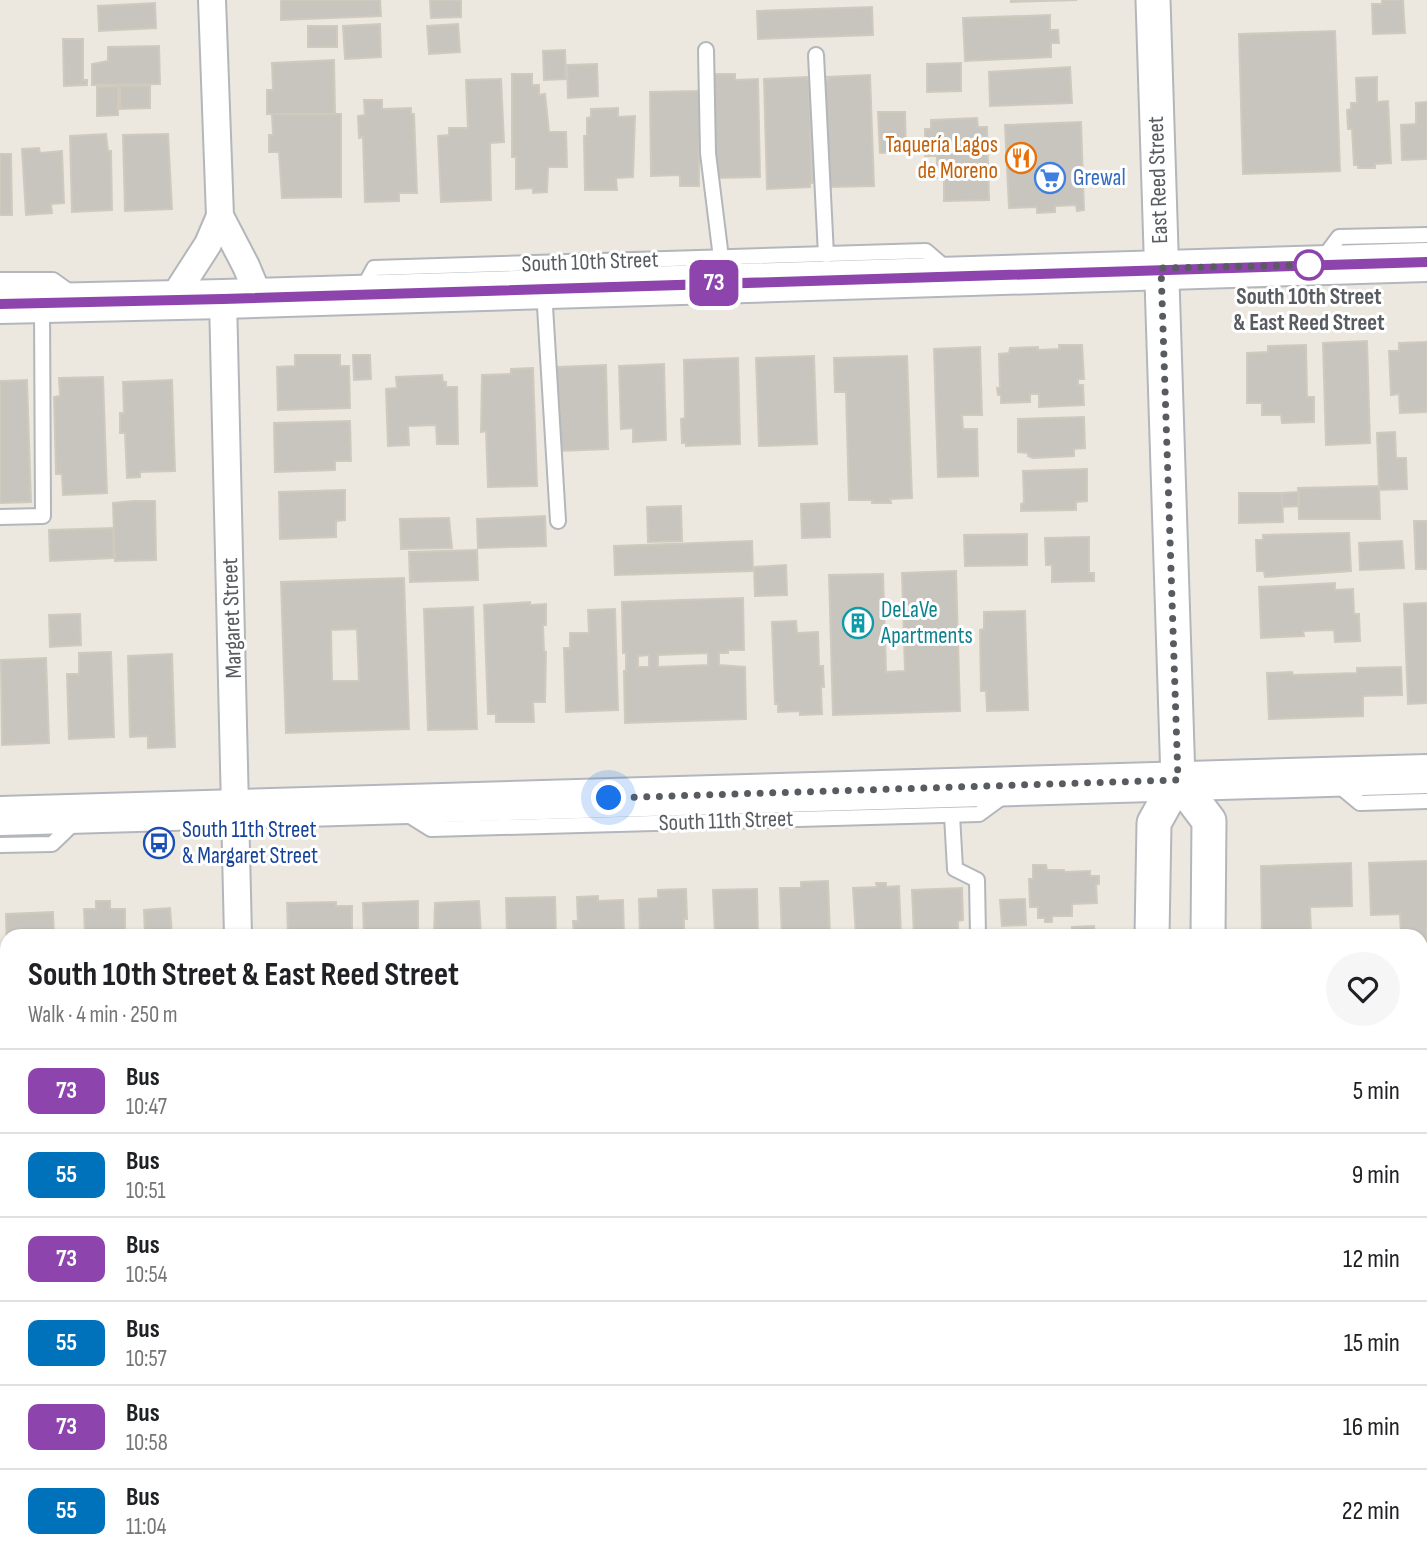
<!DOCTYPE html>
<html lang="en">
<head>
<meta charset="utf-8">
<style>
	body { margin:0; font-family:"Sofia Sans Condensed",sans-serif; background:#f6f6f6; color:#202124; height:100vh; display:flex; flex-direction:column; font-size:26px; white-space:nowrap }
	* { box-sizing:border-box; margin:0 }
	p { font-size:23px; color:#757577 }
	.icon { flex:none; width:38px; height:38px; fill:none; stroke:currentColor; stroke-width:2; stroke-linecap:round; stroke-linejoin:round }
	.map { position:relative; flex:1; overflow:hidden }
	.details { position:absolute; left:0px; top:929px; width:1428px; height:639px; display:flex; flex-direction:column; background:#fff; border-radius:21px 21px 0 0; box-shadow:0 2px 5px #0004 }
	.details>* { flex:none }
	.badge { padding:0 14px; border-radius:10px; font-size:24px; line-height:46px }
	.you { position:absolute; width:35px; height:35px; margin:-18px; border:5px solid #fff; border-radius:50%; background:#1a73e8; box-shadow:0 0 0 10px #1a73e833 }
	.map>.badge { position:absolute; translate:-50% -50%; box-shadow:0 0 0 4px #fff }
	.round { display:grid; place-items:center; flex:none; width:74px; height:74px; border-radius:37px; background:#f6f6f6 }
	.summary { display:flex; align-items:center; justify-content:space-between; height:119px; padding:0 28px }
	h1 { font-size:33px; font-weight:700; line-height:52px }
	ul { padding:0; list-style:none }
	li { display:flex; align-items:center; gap:21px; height:84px; padding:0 28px; border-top:2px solid #e0e0e0 }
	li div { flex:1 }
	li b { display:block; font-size:26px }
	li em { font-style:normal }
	li .badge { min-width:77px; font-weight:700; text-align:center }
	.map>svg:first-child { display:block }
	.building { fill:#c8c5bf; stroke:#d0cabe; stroke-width:2; fill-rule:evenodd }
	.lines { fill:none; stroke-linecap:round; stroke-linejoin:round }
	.service-casing { stroke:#b3b6bb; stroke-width:18 }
	.minor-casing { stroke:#b3b6bb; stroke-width:30 }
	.tertiary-casing { stroke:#b3b6bb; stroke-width:37 }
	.secondary-casing { stroke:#b3b7bd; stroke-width:42 }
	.service { stroke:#fff; stroke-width:14 }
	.minor { stroke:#fff; stroke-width:26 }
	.tertiary { stroke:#fff; stroke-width:33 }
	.secondary { stroke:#fff; stroke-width:38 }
	.line-casing { stroke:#fff; stroke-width:16 }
	.line { stroke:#8e44ad; stroke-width:10 }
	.walk { stroke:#585c61; stroke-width:7; stroke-dasharray:0 12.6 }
	.stop-dot { fill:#fff; stroke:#8e44ad; stroke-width:3.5 }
	.labels { text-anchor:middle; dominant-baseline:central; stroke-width:6; stroke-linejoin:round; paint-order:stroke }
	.food-label { font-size:23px; fill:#c56008; stroke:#fff; text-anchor:end }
	.shop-label { font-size:23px; fill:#366cbe; stroke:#fff; text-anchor:start }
	.street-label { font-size:23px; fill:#585c61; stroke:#fff }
	.stop-label { font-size:23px; font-weight:bold; fill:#585c61; stroke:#fff }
	.culture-label { font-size:23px; fill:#0d838f; stroke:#fff; text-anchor:start }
	.transit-label { font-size:23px; fill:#164399; stroke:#fff; text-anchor:start }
</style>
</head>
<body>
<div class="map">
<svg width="1427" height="1567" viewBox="0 0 1427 1567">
	<rect width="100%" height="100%" fill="#ece8e0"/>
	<g class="building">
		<polygon points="281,0 380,0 381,16 281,20"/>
		<polygon points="430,0 461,0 461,17 431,18"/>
		<polygon points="1011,0 1077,0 1011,2"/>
		<polygon points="1382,0 1403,0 1405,33 1373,34 1372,4 1382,4"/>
		<polygon points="155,3 156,28 99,31 98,6"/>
		<polygon points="872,7 873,35 758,39 757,11"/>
		<polygon points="1050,15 1050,30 1058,30 1059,43 1051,43 1051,57 965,61 963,18"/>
		<polygon points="380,24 381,57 345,59 343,26"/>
		<polygon points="458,24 460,52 429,54 427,26"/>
		<rect x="308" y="26" width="29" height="21"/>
		<polygon points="1335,31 1340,171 1243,174 1239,34"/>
		<polygon points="63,39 83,39 83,80 87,80 87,85 64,86"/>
		<polygon points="159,46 160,84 92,85 92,64 108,61 108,47"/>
		<polygon points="565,50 566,79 544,80 543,51"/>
		<polygon points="334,60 335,114 267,114 267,90 273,90 272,63"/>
		<polygon points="961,63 961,91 927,92 927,64"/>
		<polygon points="597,64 598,96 568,98 567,65"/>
		<polygon points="1070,67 1072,103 990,106 989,72"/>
		<polygon points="512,74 532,74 532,85 539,85 539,95 545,94 549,132 566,132 567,167 548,167 547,192 533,193 533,188 516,189 516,157 512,157"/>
		<polygon points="713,74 735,74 735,80 758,79 760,177 715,178"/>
		<polygon points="870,75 874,186 831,187 831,183 827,183 824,80 828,80 827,77"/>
		<polygon points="807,77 807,80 809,80 812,183 810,183 810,187 767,189 764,79"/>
		<polygon points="1377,77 1377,102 1388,101 1391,163 1375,164 1375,168 1358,168 1358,165 1354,165 1352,129 1348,129 1347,110 1351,109 1351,103 1357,103 1356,78"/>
		<polygon points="501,79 504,142 490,143 491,200 441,202 438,136 449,135 449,128 468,128 466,80"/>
		<polygon points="118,86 118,115 97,116 97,87"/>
		<polygon points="120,86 150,86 150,108 120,109"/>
		<polygon points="699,91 699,186 680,186 680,175 651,176 650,92"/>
		<polygon points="364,100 382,100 382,109 411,108 411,114 414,114 417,193 399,193 399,201 365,202 363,137 359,138 358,116 365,115"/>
		<polygon points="1427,102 1427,159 1402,160 1401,125 1416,124 1416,103"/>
		<polygon points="618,108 618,117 635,116 633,177 616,178 617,190 585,190 584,136 587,136 587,118 591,117 591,109"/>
		<polygon points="878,112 905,112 906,152 880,153"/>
		<polygon points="272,114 341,114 341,197 282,198 279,152 269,152 269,135 273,135"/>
		<polygon points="977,118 978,127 987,127 989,200 944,201 944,178 937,178 937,156 925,156 925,129 931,129 931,120"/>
		<polygon points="1081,122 1084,210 1077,211 1076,205 1055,206 1055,212 1037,213 1037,207 1009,208 1005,125"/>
		<polygon points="106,134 108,151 111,151 112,210 72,212 70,136"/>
		<polygon points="168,134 172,209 125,211 123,135"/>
		<polygon points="39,148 40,153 62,151 64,203 51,204 52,213 26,215 22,149"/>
		<polygon points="0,154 11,154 12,215 0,215"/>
		<polygon points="826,160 827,181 812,181 812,161"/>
		<polygon points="1367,341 1370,443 1326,445 1323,343"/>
		<polygon points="1427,342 1427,412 1400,413 1399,394 1391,395 1389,351 1399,351 1399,343"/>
		<polygon points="1059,345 1082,345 1084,379 1078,379 1078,385 1083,385 1084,405 1039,407 1039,394 1030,394 1030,402 1001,403 1001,395 998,395 997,388 1000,388 999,354 1009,353 1010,348 1038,347 1038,350 1059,349"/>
		<polygon points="1306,345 1307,397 1314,397 1314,422 1282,423 1281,415 1262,415 1262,403 1247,403 1247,353 1268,352 1268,346"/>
		<polygon points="980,347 982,415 962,415 963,429 977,429 978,476 938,477 934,349"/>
		<polygon points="295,355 340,355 340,366 349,366 350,408 278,410 277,367 295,366"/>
		<polygon points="353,355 370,355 371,379 354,380"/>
		<polygon points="814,356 817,444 759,446 756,358"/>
		<polygon points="907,356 912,498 890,499 891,503 872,503 872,500 849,500 846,392 835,392 834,358"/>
		<polygon points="738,358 740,444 686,446 686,443 682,443 681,419 685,418 684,360"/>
		<polygon points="664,364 666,440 633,442 633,428 621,429 619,366"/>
		<polygon points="606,365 608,449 559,451 557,367"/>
		<polygon points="533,368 537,486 488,487 486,431 481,432 482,375 511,374 511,369"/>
		<polygon points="442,375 443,382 446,382 446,387 457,387 458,444 437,444 436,425 408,426 409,445 388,446 386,389 397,388 396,377"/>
		<polygon points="103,377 107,493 63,495 62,474 56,474 54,397 60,396 59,378"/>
		<polygon points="27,380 31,502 0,503 0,381"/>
		<polygon points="172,380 175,471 140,472 140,477 127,478 125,433 120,433 120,413 124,413 123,382"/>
		<polygon points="1084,417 1085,448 1074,449 1074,456 1033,458 1028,456 1028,453 1018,452 1018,419"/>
		<polygon points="350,421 351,461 335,461 335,470 275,472 274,423"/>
		<polygon points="1395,432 1396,458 1406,458 1407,489 1379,490 1377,433"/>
		<polygon points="1087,469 1087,501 1076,502 1076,510 1021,511 1021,504 1024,503 1023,471"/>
		<polygon points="1379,486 1380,519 1299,519 1298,488"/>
		<polygon points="345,490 345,520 336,521 336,537 280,539 279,492"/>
		<polygon points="1298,492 1299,506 1282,507 1282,493"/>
		<polygon points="1239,493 1282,493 1283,522 1239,523"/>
		<polygon points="134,501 155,501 156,560 115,561 113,503"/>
		<polygon points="829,503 830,537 802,538 801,504"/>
		<polygon points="681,506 682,541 648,542 647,507"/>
		<polygon points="545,516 546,546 478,548 477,519"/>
		<polygon points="449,518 452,548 401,549 400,519"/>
		<polygon points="1414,521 1427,521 1427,569 1416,569"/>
		<polygon points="113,528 114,558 50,561 49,530"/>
		<polygon points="1349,533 1351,571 1265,577 1264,571 1257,571 1256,540 1263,540 1263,535"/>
		<polygon points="1027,534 1027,565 965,566 964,535"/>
		<polygon points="1089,537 1089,573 1094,573 1094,581 1052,582 1052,565 1046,565 1045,538"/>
		<polygon points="752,541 753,571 615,575 614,546"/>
		<polygon points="1402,541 1404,568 1360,570 1359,543"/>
		<polygon points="477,550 478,580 410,582 409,552"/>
		<polygon points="786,565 787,595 755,596 754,567"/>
		<polygon points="956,571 960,711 833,715 829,575 883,574 886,672 905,671 902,573"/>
		<path d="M404,578L409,729L286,733L281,582ZM357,629L359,681H332L331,630Z"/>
		<polygon points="1335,583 1335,590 1353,589 1354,614 1359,614 1360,641 1335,642 1334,630 1303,631 1304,636 1261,638 1259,587"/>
		<path d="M743,598L744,650H728V653H719V665L745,667L746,719L625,723L624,671H626V653H623L622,602ZM708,653V665L658,667V655ZM649,655V667H638V656Z"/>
		<polygon points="530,602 530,605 546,604 546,625 543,625 544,651 546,652 545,702 533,702 534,722 496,722 496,714 488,714 484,605"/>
		<polygon points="1427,603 1427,703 1408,704 1404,604"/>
		<polygon points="473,607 477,729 428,730 424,609"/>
		<polygon points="615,609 618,710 566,712 564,648 570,648 570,633 589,633 588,610"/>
		<polygon points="1025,611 1028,710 987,711 986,691 981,691 980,630 984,629 984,612"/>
		<polygon points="80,614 81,645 50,647 49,615"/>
		<polygon points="796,621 797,633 818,632 819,666 823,666 824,687 821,687 822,714 800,715 800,711 778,712 778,704 775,704 772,622"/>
		<polygon points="111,652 114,737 69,739 67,674 79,674 79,653"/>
		<polygon points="172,654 175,747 148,748 148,736 130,737 128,656"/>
		<polygon points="46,658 49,743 2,745 1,660"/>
		<polygon points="1401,667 1402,695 1363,696 1363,716 1269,719 1267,673 1292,672 1293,675 1357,673 1357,668"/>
		<polygon points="1427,861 1427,988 1421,988 1421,936 1401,936 1400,914 1371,915 1369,863"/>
		<polygon points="1351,863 1352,906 1310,907 1311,936 1262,936 1261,866"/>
		<polygon points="1033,865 1046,865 1047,870 1064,870 1064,872 1090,871 1090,876 1099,876 1099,884 1096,884 1097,903 1072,904 1072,916 1052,916 1052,922 1045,922 1045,918 1038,918 1038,907 1030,907 1029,879 1033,879"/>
		<polygon points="828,881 830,936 782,936 780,888 801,888 801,882"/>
		<polygon points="876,883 886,883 886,887 899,886 901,936 856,936 853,888 877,887"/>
		<polygon points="962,888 963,920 958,921 958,936 914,936 912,890"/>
		<polygon points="686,889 687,919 684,919 684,936 640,936 639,899 658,898 658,890"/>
		<polygon points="757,889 758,936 715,936 713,890"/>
		<polygon points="598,896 598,901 623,900 624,936 574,936 573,921 578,921 577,897"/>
		<polygon points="555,897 556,936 507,936 506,898"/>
		<polygon points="1025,899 1026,925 1002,926 1000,900"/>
		<polygon points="96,901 110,901 110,909 125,909 125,936 85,936 84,909 96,909"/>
		<polygon points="418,901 418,936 364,936 363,903"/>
		<polygon points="479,901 481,936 434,936 435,903"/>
		<polygon points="336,902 336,906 352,906 352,936 288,936 287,903"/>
		<polygon points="170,908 172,935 180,936 132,936 145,936 144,910"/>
		<polygon points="53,912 54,936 7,936 7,956 6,914"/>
		<polygon points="1094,926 1095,936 1034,936 1034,933 1072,931 1072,927"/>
		<polygon points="7,1012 7,1047 0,1048 0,1013"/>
		<rect x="1421" y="1023" width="6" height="58"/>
		<polygon points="0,1054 7,1054 7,1089 0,1090"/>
		<polygon points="0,1094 4,1094 5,1106 0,1107"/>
		<polygon points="7,1116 7,1152 0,1152 0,1117"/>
		<polygon points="1427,1152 1427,1221 1424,1222 1422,1153"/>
		<polygon points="7,1407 7,1481 0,1482 0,1408"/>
		<polygon points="1422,1489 1427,1489 1427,1522 1423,1522"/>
		<polygon points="1421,1525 1427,1525 1427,1554 1421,1555"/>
		<polygon points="331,1561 400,1561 400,1567 332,1567"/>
		<rect x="446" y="1561" width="36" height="6"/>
		<polygon points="517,1561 581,1561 581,1567 518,1567"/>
		<rect x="589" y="1561" width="40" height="6"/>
		<rect x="663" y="1561" width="27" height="6"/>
		<rect x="739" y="1561" width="31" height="6"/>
		<rect x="793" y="1561" width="19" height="6"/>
		<polygon points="812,1561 848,1561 849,1567 812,1567"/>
		<rect x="886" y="1561" width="35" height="6"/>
		<polygon points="961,1561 989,1561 989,1567 962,1567"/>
		<polygon points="1077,1561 1138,1561 1077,1563"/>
		<polygon points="1268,1561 1309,1561 1309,1564 1306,1564 1307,1567 1288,1567 1288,1565 1268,1565"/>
		<polygon points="1342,1561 1399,1561 1399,1567 1343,1567"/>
		<polygon points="193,1562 194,1567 130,1567 130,1565"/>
	</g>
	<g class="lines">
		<g class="service-casing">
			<g id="service">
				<polyline points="706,50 708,153 721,258"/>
				<polyline points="816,55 826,255"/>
				<polyline points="1321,261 1339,237 1427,235"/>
				<polyline points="0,280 53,280 74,295"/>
				<polyline points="362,290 374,268 926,251 948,270"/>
				<polyline points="544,290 558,521"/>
				<polyline points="0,517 43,516 42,305"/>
				<polyline points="1337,784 1360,803 1427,801"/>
				<polyline points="407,814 431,829 979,814 1005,795"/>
				<polyline points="952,815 955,869 977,880 978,936"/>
				<polyline points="0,845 52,844 77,820"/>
			</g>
		</g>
		<g class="minor-casing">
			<g id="minor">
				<polyline points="212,0 220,216 246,266 259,297"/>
				<polyline points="223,299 238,936"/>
				<polyline points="172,300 208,244 220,216"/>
				<polyline points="1421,1304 1427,1304"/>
				<polyline points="0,1343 7,1343"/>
				<polyline points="258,1561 258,1567"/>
			</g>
		</g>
		<g class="tertiary-casing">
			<g id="tertiary">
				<polyline points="1178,780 1209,821 1208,936"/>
				<polyline points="1152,936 1154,823 1178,780 1153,0"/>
				<polyline points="1198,1561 1198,1567"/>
			</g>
		</g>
		<g class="secondary-casing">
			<g id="secondary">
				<polyline points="0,304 223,299 1427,262"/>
				<polyline points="0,816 1427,774"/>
			</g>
		</g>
		<use href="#service" class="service"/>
		<use href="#minor" class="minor"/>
		<use href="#tertiary" class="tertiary"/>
		<use href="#secondary" class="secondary"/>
	</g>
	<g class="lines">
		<g class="line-casing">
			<polyline id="line" points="0,304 223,299 1427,262"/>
		</g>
		<use href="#line" class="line"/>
		<polyline class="walk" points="609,798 1178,780 1161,268 1309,265"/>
	</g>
	<defs>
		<g id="restaurant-ring" transform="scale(1.575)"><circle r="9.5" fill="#fff" stroke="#e8710a" stroke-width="1.5"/><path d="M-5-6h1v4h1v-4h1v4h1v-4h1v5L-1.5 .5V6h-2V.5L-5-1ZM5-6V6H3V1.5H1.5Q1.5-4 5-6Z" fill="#e8710a"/></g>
		<g id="supermarket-ring" transform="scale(1.575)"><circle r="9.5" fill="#fff" stroke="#3f7fe0" stroke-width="1.5"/><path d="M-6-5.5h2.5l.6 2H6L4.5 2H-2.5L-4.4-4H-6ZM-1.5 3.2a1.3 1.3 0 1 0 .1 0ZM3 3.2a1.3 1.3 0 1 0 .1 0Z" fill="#3f7fe0"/></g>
		<g id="building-ring" transform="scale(1.575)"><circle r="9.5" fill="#fff" stroke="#0f9aa8" stroke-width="1.5"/><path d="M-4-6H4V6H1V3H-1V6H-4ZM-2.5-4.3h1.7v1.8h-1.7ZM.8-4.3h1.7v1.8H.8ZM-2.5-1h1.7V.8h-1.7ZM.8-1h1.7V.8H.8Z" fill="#0f9aa8"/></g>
		<g id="bus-ring" transform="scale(1.575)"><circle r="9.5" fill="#fff" stroke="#1a4fb4" stroke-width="1.5"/><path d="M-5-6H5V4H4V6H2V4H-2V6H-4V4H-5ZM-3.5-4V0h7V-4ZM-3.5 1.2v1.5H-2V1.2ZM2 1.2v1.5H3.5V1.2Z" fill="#1a4fb4"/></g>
	</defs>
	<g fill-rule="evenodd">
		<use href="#restaurant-ring" x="1021" y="158"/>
		<use href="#supermarket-ring" x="1050" y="178"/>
		<use href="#building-ring" x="858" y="623"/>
		<use href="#bus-ring" x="159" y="843"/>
	</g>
	<circle class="stop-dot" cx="1309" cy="265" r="14"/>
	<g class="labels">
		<g class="food-label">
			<text x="998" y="145">Taquería Lagos<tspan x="998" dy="26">de Moreno</tspan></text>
		</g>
		<g class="shop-label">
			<text x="1073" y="178">Grewal</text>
		</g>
		<g class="street-label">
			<text transform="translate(1158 180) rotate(-92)">East Reed Street</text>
			<text transform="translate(590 262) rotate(-2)">South 10th Street</text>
			<text transform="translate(232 618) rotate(-92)">Margaret Street</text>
			<text transform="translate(726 821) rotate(-2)">South 11th Street</text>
		</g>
		<g class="stop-label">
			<text x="1309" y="297">South 10th Street<tspan x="1309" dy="26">&amp; East Reed Street</tspan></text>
		</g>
		<g class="culture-label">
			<text x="881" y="610">DeLaVe<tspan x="881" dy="26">Apartments</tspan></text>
		</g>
		<g class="transit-label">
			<text x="182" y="830">South 11th Street<tspan x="182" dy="26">&amp; Margaret Street</tspan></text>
		</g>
	</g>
</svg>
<div class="you" style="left:609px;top:798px"></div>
<b class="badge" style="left:714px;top:283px;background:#8e44ad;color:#fff">73</b>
<section class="details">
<div class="summary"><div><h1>South 10th Street &amp; East Reed Street</h1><p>Walk · 4 min · 250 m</p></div><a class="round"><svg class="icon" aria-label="heart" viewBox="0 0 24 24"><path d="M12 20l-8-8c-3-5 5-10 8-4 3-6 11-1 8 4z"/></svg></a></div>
<ul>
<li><span class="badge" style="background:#8e44ad;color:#fff">73</span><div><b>Bus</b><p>10:47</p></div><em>5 min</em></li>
<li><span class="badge" style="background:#0072bc;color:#fff">55</span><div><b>Bus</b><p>10:51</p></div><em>9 min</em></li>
<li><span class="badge" style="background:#8e44ad;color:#fff">73</span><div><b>Bus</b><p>10:54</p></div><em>12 min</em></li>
<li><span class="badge" style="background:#0072bc;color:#fff">55</span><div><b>Bus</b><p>10:57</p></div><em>15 min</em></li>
<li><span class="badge" style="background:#8e44ad;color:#fff">73</span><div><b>Bus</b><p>10:58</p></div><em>16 min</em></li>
<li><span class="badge" style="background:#0072bc;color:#fff">55</span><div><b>Bus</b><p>11:04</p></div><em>22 min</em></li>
</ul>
</section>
</div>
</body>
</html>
